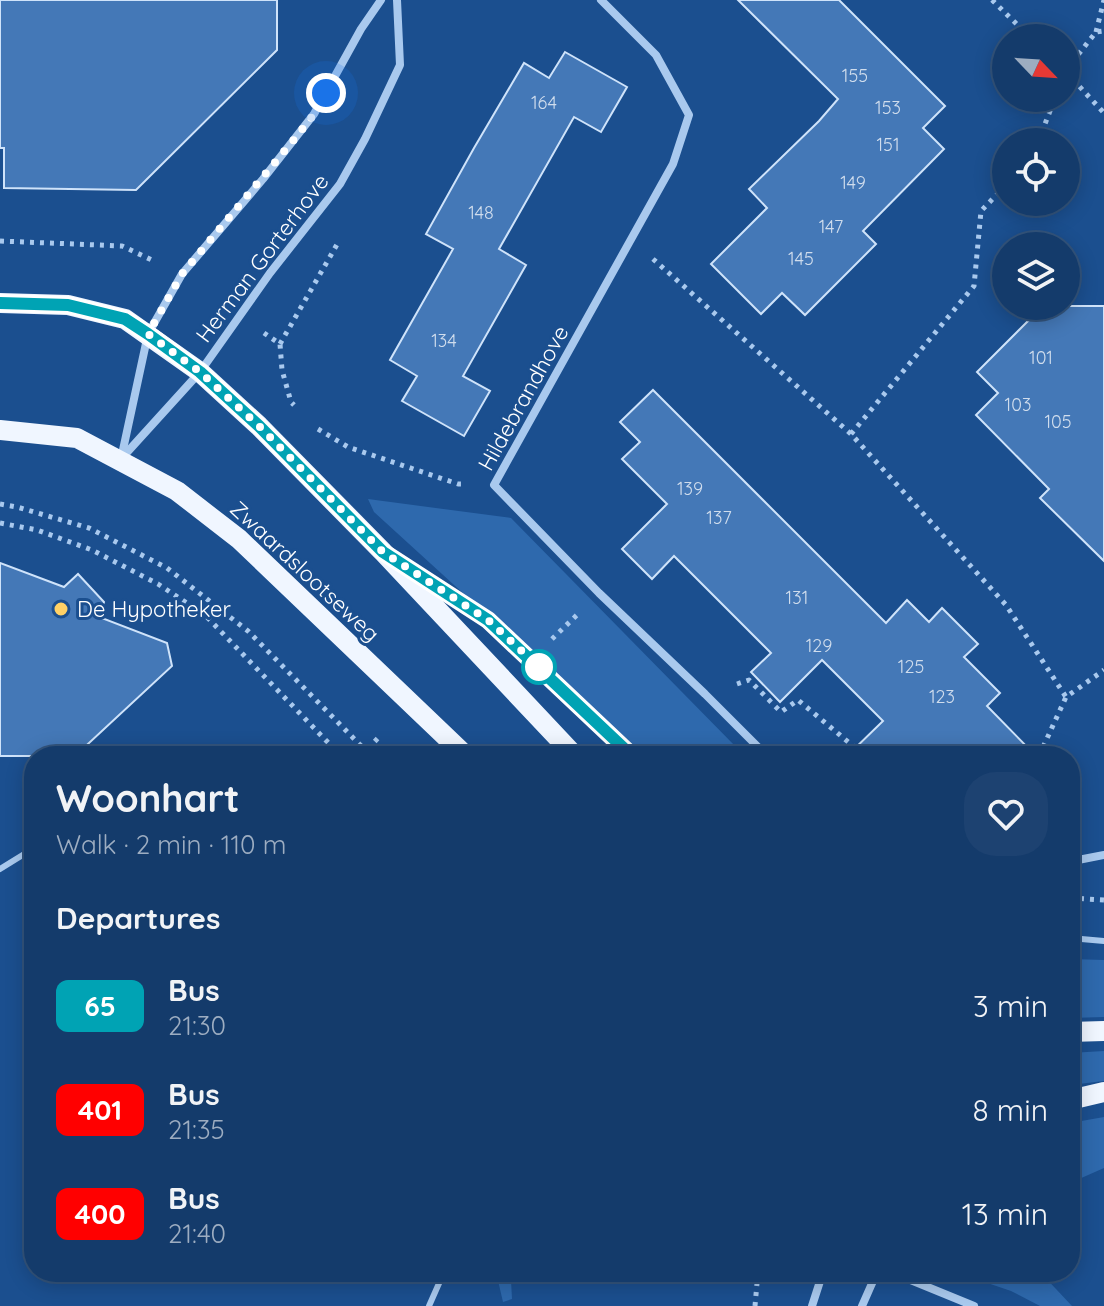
<!DOCTYPE html>
<html lang="en">
<head>
<meta charset="utf-8">
<style>
	body { margin:0; font-family:Quicksand,sans-serif; background:#1d4271; color:#f1f3f6; height:100vh; display:flex; flex-direction:column; font-size:30px; white-space:nowrap }
	* { box-sizing:border-box; margin:0 }
	p { font-size:26px; color:#9dadc1 }
	.icon { flex:none; width:44px; height:44px; fill:none; stroke:currentColor; stroke-width:2; stroke-linecap:round; stroke-linejoin:round }
	.map { position:relative; flex:1; overflow:hidden }
	.details { position:absolute; left:24px; top:746px; width:1056px; height:536px; display:flex; flex-direction:column; background:#143b6b; border-radius:32px; box-shadow:0 4px 20px #0003,0 0 0 2px #33557e }
	.details>* { flex:none }
	.badge { padding:0 16px; border-radius:12px; font-size:28px; line-height:52px }
	.needle { width:52px; rotate:115deg }
	.tools { position:absolute; left:992px; top:24px; display:grid; gap:16px }
	.tools a { display:grid; place-items:center; width:88px; height:88px; border-radius:50%; background:#143b6b; box-shadow:0 4px 20px #0003,0 0 0 2px #33557e; font-size:40px }
	.you { position:absolute; width:40px; height:40px; margin:-20px; border:6px solid #fff; border-radius:50%; background:#1a73e8; box-shadow:0 0 0 12px #1a73e833 }
	.map>.badge { position:absolute; translate:-50% -50%; box-shadow:0 0 0 4px #fff }
	h2 { padding:0 32px; font-size:30px; line-height:72px }
	.round { display:grid; place-items:center; flex:none; width:84px; height:84px; border-radius:32px; background:#1d4271 }
	.headline { display:flex; align-items:center; justify-content:space-between; height:136px; padding:0 32px }
	h1 { font-size:38px; font-weight:800; line-height:60px }
	ul { padding:0; list-style:none }
	li { display:flex; align-items:center; gap:24px; height:104px; padding:0 32px }
	li div { flex:1 }
	li b { display:block; font-size:30px }
	li em { font-style:normal }
	li .badge { min-width:88px; font-weight:700; text-align:center }
	.map>svg:first-child { display:block }
	.green { fill:#2e69ad }
	.building { fill:#4478b7; stroke:#cfe3fa; stroke-width:2 }
	.lines { fill:none; stroke-linecap:round; stroke-linejoin:round }
	.path { stroke:#a9c9ee; stroke-width:5; stroke-dasharray:4 6; stroke-linecap:butt }
	.service { stroke:#a9c9ee; stroke-width:6 }
	.minor { stroke:#a9c9ee; stroke-width:8 }
	.primary { stroke:#f0f6ff; stroke-width:20 }
	.line-casing { stroke:#fff; stroke-width:18 }
	.line { stroke:#00a3b4; stroke-width:12 }
	.walk { stroke:#fff; stroke-width:8; stroke-dasharray:0 14.4 }
	.poi-dot { fill:#ffd166; stroke:#1b4f8f; stroke-width:3 }
	.stop-dot { fill:#fff; stroke:#00a3b4; stroke-width:4 }
	.labels { text-anchor:middle; dominant-baseline:central; stroke-width:6; stroke-linejoin:round; paint-order:stroke }
	.number-label { font-size:18px; fill:#d0dded }
	.street-label { font-size:22px; fill:#fff; stroke:#1b4f8f }
	.poi-label { font-size:22px; fill:#fff; stroke:#1b4f8f; text-anchor:start }
</style>
</head>
<body>
<div class="map">
<svg width="1104" height="1306" viewBox="0 0 1104 1306">
	<rect width="100%" height="100%" fill="#1b4f8f"/>
	<g class="green">
		<polygon points="368,499 511,518 736,747 748,756 639,756 622,738 374,512"/>
		<polygon points="1070,959 1104,960 1104,1017 1070,1018"/>
		<polygon points="1104,1051 1104,1081 1070,1085 1070,1053"/>
		<polygon points="1104,1117 1104,1168 1070,1183 1070,1123"/>
		<polygon points="496,1272 548,1272 511,1280 512,1299 503,1302"/>
		<polygon points="955,1272 1040,1272 1072,1306 1040,1306 1011,1291"/>
	</g>
	<g class="building">
		<polygon points="0,0 277,0 277,50 136,190 4,188 4,148 0,148"/>
		<polygon points="738,0 839,0 945,106 923,128 944,149 863,231 876,244 805,315 782,293 761,314 711,264 767,208 749,189 819,121 838,99"/>
		<polygon points="565,52 627,87 601,132 574,117 499,249 526,265 463,376 490,391 464,436 402,401 417,376 390,360 453,249 426,234 474,148 524,63 549,78"/>
		<polygon points="1043,306 1104,306 1104,561 1040,498 1049,489 976,415 998,393 977,372"/>
		<polygon points="653,390 886,623 907,600 929,622 942,608 978,644 964,657 1000,693 987,706 1036,756 847,756 883,721 822,660 780,702 751,672 771,653 674,556 652,579 622,549 667,504 622,459 640,442 620,422"/>
		<polygon points="0,563 64,587 78,574 104,602 99,617 167,643 172,666 75,756 0,756"/>
	</g>
	<g class="lines">
		<g class="path">
			<polyline points="992,0 1031,38"/>
			<polyline points="1096,32 1104,0"/>
			<polyline points="1066,70 1096,32 1104,31"/>
			<polyline points="1066,72 1104,113"/>
			<polyline points="1038,142 1055,98"/>
			<polyline points="0,241 122,246 156,262"/>
			<polyline points="653,259 851,434 1006,605 1066,697"/>
			<polyline points="264,333 280,344 282,370 291,402 294,405"/>
			<polyline points="280,344 339,241"/>
			<polyline points="318,429 348,447 458,484 465,484"/>
			<polyline points="851,434 974,286 981,211 1006,185"/>
			<polyline points="0,504 17,507 89,528 167,568 248,631 371,756"/>
			<polyline points="0,523 37,530 92,550 158,584 205,615 341,756"/>
			<polyline points="552,639 579,613"/>
			<polyline points="737,684 749,680 781,712 798,700 865,756"/>
			<polyline points="361,756 379,737"/>
			<polyline points="1039,756 1066,697 1104,670"/>
			<polyline points="1070,898 1104,900"/>
			<polyline points="755,1306 758,1272"/>
		</g>
		<g class="service">
			<polyline points="412,571 488,620 632,756"/>
			<polyline points="0,869 34,848"/>
			<polyline points="1070,938 1104,941"/>
			<polyline points="429,1306 444,1272"/>
		</g>
		<g class="minor">
			<polyline points="601,0 656,55 689,115 673,164 494,485 599,593 705,694 761,750 769,756"/>
			<polyline points="121,459 200,372 270,273 340,184 365,139 400,65 397,0"/>
			<polyline points="121,459 148,334 182,274 263,179 314,114 361,29 381,0"/>
			<polyline points="1070,859 1078,860 1104,855"/>
			<polyline points="891,1272 974,1306"/>
			<polyline points="812,1306 823,1272"/>
			<polyline points="862,1306 877,1272"/>
		</g>
		<g class="primary">
			<polyline points="0,303 68,305 125,319 200,372 259,426 383,552 575,756"/>
			<polyline points="0,430 77,438 177,491 239,539 466,756"/>
			<polyline points="1070,1032 1104,1031"/>
			<polyline points="1070,1100 1104,1092"/>
		</g>
	</g>
	<g class="lines">
		<g class="line-casing">
			<polyline id="line" points="0,303 68,305 125,319 148,334 200,372 259,426 383,552 488,620 632,756"/>
		</g>
		<use href="#line" class="line"/>
		<polyline class="walk" points="326,93 314,114 297,136 182,274 148,334 200,372 259,426 383,552 488,620 539,667"/>
	</g>
	<circle class="poi-dot" cx="61" cy="609" r="8"/>
	<circle class="stop-dot" cx="539" cy="667" r="16"/>
	<g class="labels">
		<g class="number-label">
			<text x="855" y="75">155</text>
			<text x="544" y="102">164</text>
			<text x="888" y="107">153</text>
			<text x="888" y="144">151</text>
			<text x="853" y="182">149</text>
			<text x="481" y="212">148</text>
			<text x="831" y="226">147</text>
			<text x="801" y="258">145</text>
			<text x="444" y="340">134</text>
			<text x="1041" y="357">101</text>
			<text x="1018" y="404">103</text>
			<text x="1058" y="421">105</text>
			<text x="690" y="488">139</text>
			<text x="719" y="517">137</text>
			<text x="797" y="597">131</text>
			<text x="819" y="645">129</text>
			<text x="911" y="666">125</text>
			<text x="942" y="696">123</text>
		</g>
		<g class="street-label">
			<text transform="translate(262 258) rotate(-53)">Herman Gorterhove</text>
			<text transform="translate(523 398) rotate(-61)">Hildebrandhove</text>
			<text transform="translate(305 571) rotate(43)">Zwaardslootseweg</text>
		</g>
		<g class="poi-label">
			<text x="77" y="609">De Hypotheker</text>
		</g>
	</g>
</svg>
<div class="tools">
<a><svg class="needle" viewBox="-14 -14 28 28"><path d="M0-13l5 13h-10z" fill="#e53935"/><path d="M0 13l5-13h-10z" fill="#9dadc1"/></svg></a>
<a><svg class="icon" aria-label="locate" viewBox="0 0 24 24"><circle cx="12" cy="12" r="6"/><path d="M12 2v4M12 18v4M2 12h4M18 12h4"/></svg></a>
<a><svg class="icon" aria-label="layers" viewBox="0 0 24 24"><path d="M12 4l9 5-9 5-9-5zM3 14l9 5 9-5"/></svg></a>
</div>
<div class="you" style="left:326px;top:93px"></div>
<section class="details">
<div class="headline"><div><h1>Woonhart</h1><p>Walk · 2 min · 110 m</p></div><a class="round"><svg class="icon" aria-label="heart" viewBox="0 0 24 24"><path d="M12 20l-8-8c-3-5 5-10 8-4 3-6 11-1 8 4z"/></svg></a></div>
<h2>Departures</h2>
<ul>
<li><span class="badge" style="background:#00a3b4;color:#fff">65</span><div><b>Bus</b><p>21:30</p></div><em>3 min</em></li>
<li><span class="badge" style="background:#f00;color:#fff">401</span><div><b>Bus</b><p>21:35</p></div><em>8 min</em></li>
<li><span class="badge" style="background:#f00;color:#fff">400</span><div><b>Bus</b><p>21:40</p></div><em>13 min</em></li>
</ul>
</section>
</div>
</body>
</html>
